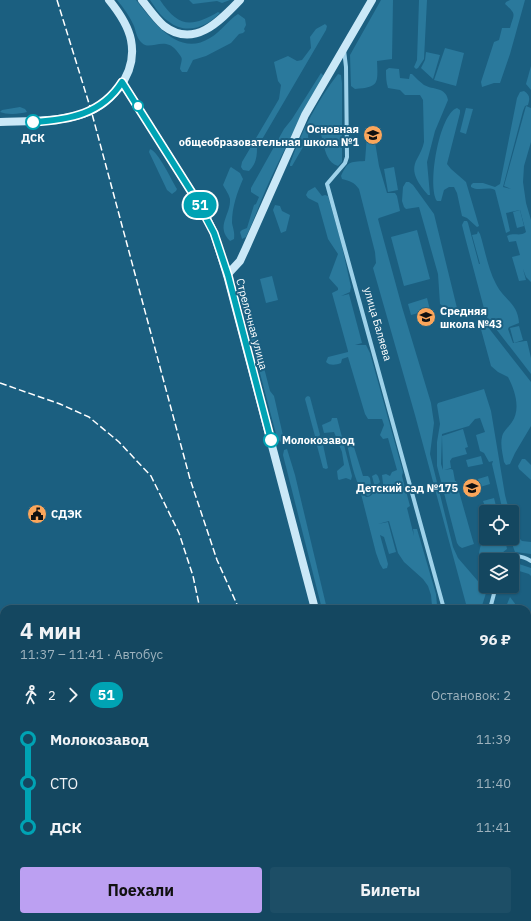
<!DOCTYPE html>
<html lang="ru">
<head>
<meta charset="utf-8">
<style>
	body { margin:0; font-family:"IBM Plex Sans",sans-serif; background:#1d4e66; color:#f1f3f6; height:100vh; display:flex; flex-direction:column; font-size:15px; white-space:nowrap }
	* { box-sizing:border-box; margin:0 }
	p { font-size:13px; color:#9db2bd }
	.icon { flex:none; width:22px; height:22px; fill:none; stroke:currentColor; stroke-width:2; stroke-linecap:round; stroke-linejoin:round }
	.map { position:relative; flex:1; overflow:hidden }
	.panel { position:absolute; left:0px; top:605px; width:531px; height:316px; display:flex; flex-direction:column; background:#144760; border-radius:12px 12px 0 0; box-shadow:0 1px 3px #0004,0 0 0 1px #335f75 }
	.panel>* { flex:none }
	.badge { padding:0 8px; border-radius:13px; font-size:14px; line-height:26px }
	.fabs { position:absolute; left:479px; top:505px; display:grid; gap:8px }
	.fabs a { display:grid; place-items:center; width:40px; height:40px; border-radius:4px; background:#144760; box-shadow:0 1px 3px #0004,0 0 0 1px #335f75; font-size:20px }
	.map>.badge { position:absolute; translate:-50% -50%; box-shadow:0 0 0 2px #fff }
	.legs { display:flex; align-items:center; gap:6px; height:44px; padding:0 20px; font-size:13px }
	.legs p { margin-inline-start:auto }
	.summary { display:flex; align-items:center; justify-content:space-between; height:68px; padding:0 20px }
	h1 { font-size:22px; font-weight:700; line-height:30px }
	.primary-button { display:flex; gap:8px; margin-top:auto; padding:8px 20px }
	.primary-button a { flex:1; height:46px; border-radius:4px; background:#bca0f2; color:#111; font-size:16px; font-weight:700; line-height:46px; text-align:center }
	.primary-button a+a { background:#1d4e66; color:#f1f3f6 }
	ul { padding:0 20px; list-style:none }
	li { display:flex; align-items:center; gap:14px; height:44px; font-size:15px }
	li i { display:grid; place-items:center; width:6px; height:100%; margin:0 5px; background:currentColor }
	li i::after { content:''; width:10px; height:10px; margin:-5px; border:3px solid; border-radius:50%; background:#144760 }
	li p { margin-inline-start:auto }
	li:first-child i { background:linear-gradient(#0000 50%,currentColor 0) }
	li:last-child i { background:linear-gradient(currentColor 50%,#0000 0) }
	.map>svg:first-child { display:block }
	.green { fill:#2a799c }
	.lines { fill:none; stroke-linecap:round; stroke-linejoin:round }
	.river { stroke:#598ba3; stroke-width:10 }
	.street { stroke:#9ed2ea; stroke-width:4 }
	.secondary { stroke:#cae8f7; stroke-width:8 }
	.primary { stroke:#e2f4fe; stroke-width:10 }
	.rail { stroke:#fff; stroke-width:1.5; stroke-dasharray:7 3; stroke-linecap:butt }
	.line-1-casing { stroke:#fff; stroke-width:9 }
	.line-1 { stroke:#00a3b4; stroke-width:6 }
	.stop-1-dot { fill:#fff; stroke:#00a3b4; stroke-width:2 }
	.labels { text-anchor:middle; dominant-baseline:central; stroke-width:4; stroke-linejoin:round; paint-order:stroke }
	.poi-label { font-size:11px; font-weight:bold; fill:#fff; stroke:#1b5f80; text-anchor:end }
	.stop-label { font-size:11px; font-weight:bold; fill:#fff; stroke:#1b5f80 }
	.street-label { font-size:11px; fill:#fff; stroke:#1b5f80 }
</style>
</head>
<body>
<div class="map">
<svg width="531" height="921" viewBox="0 0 531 921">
	<rect width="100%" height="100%" fill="#1b5f80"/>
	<g class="green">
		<path d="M117,0H136C153,21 178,58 210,38C221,32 228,20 238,14L245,19L246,25L244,29L245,31L243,33L239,34L231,43L206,56L193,60L187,72H182L180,69C182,57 184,60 176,50C164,36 150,51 142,43C137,39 136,32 134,26C130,17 124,8 117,0Z"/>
		<path d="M150,0H160C178,27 191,28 218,12L220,13C206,28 185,35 168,21C160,16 155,7 150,0Z"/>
		<polygon points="189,0 230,0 222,3 217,1 193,4"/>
		<path d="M381,0H393L392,59L377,61C378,84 379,87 355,89L351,86L350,55Z"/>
		<polygon points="419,0 427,0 424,59 418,68 416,69 414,67 417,60"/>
		<path d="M510,0H525L510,54L500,83H494L482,87L481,82L494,42L499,40L502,28H510C514,13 517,15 505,4L506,2Z"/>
		<path d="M325,24L327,26L326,30L257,148C257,157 256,164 249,171L243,170L241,167L242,162L279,99L281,85L278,81L274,62L288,56L297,61L302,60L311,48L310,37L316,29Z"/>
		<polygon points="445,48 464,53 456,86 434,80"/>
		<polygon points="426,52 440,55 433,79 421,68 425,60"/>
		<polygon points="531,66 531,90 526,84"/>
		<path d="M389,68L399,69L400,78L409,79L410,74H412C416,78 420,82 424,85C433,90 446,87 448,100L435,131L427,162L430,195H428C420,185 409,173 417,159C420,153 423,148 424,142L423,100L420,95H405L400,90L388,88C386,82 386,76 386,70Z"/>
		<path d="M321,73L324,76C305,110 286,145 270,180C261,199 255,218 246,237L242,239L240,232L242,230L247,228L254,205L256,204L259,197L251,192V188L284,129L292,119Z"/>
		<path d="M338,74L341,75L342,83V162L338,166C318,160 328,124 310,125L308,136L309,144L303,147L292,166H290V164C301,132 317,101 338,74Z"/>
		<path d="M524,91C530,95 530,98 528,105L525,106L523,111L503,187L511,189L504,186L526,106L531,108V142L524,166L523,182L526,203L531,220V282L526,277L523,269L526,280L519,281L512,257L520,255L516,241L509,242L507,236C514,232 520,237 526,232L520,210L506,213L510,231L506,233L495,190C488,186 479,192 471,187V185L473,183H483L495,187L500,184L517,98L520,92Z"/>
		<path d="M20,107L25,109L27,112C20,114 7,115 0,112L2,110Z"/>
		<path d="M457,108L460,110V113L447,164L451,169L466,182L479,226L477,227L467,218L462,216L457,193L454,187H449L444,190L441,201H437C427,186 439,114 457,108Z"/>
		<polygon points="466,108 473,109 466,134 460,132"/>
		<path d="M367,135L373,136L375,142L379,166L387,193H395L397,196L400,211L379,218L378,219L402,307L431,403L434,423L430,454L453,547L458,558L483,587L486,593L481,609H472L471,606L466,604L415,415L373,268L376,263L375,252L359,189C354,182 350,181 342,179L341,176C348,161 349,162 365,161Z"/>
		<path d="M150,149C158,151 172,181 177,189L176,191L172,194L167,190L149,152Z"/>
		<path d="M231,167L240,173L243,179C237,193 232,207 232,223C233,228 235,233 234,239L230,241C215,226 231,215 230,199C229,194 225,189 223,185L230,168Z"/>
		<polygon points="394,167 398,190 388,192 384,169"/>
		<polygon points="406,182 409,182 413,185 434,214 457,308 454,314 440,304 438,274 419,207 406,209 404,207 402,201 403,187"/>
		<path d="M315,187L322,196L325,195L328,196L341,242L351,287L350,292L341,296L349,294L362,343L355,345H366L370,353L403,472L402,476L410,506L407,508L414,536L413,529H417L436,594L437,605L436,608L432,606L431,595L428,586L423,579L404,562L398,553L389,521L378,524L388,522L396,552L389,554L384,537L380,535L388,564L387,568L383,569L380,564L376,553L360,490L366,497C372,497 374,493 373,487H381L382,491L384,492L382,475L386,474L390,476L392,472L397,470L388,438L383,439L380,435L384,425L382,419H368L365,414L348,357L342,359L341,363C336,365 330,366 326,362L328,357L348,352V351L332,293L338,290V288L329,278L338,254L328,239L318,203L308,198L306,195L308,191Z"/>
		<polygon points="275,205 280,206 282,211 290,215 286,231 281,233 273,210"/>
		<polygon points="520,210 524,226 517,228 513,212"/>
		<path d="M464,221H467L468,223L479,264H480L483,263L480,264L472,235L477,234L478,231L480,234C485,250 488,269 496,284C504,300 518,303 519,323L509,327L508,329L513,343L525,341H527L531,358V374L486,316L465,237L462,225Z"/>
		<polygon points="417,230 430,279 404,286 391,237"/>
		<polygon points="272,276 278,300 266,303 260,279"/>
		<polygon points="239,284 241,284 243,286 270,391 274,396 284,440 282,443 277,438 245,316"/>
		<polygon points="427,298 430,310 411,315 408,304"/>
		<path d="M480,319L484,322L531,382V426L515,453L510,464L506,465L504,462C503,455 500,445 502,437C503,431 509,427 512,422C521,409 515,390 508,377L498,372L491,366L479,322Z"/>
		<polygon points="519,326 523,340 514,343 510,328"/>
		<polygon points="484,389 491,411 505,495 507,503 512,512 503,512 492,464 493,461 489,462 484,453 480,451 476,435 485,432 480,418 475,419 469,426 442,434 441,464 443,470 442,436 463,429 468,447 465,448 467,454 452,458 450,461 451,468 444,470 451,469 453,470 455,481 456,481 473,541 474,544 462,548 459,546 457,543 437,466 437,442 440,424 437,405 438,403"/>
		<polygon points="308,396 310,397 320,435 317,438 315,436 305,399 306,397"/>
		<polygon points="332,418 337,418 352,476 351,480 346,478 339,480 338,479 337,471 344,465 342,452 334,432 324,433 322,425 331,421"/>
		<polygon points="320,439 322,440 328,468 326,469 323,468 316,442 317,440"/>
		<path d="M351,442L353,444L363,476H368L370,478L372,491L370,495L368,496C356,492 350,456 347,444Z"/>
		<polygon points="287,449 295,475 327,609 322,609 283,455 284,450"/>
		<polygon points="481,456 483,464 468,467 466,460"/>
		<polygon points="522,459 525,459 531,465 531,480 519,469 518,466"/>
		<polygon points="376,474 378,476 380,482 378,484 374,484 372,476"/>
		<polygon points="488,476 490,484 480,487 478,479"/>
		<polygon points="494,498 496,506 486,509 483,501"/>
		<polygon points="512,512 519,531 519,538 522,541 531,542 531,554 515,552 510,538 512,538"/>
		<path d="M486,533V538H505L507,549L498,556L496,560H486V566L480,564C477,553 481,543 486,533Z"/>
		<polygon points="514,564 519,564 531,568 531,576 529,574 516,570 512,579 512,566"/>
		<polygon points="510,597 519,609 505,609"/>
		<polygon points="527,622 531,629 531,646 527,649"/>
		<polygon points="0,856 4,857 4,917 37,917 38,921 0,921"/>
		<polygon points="77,917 122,917 121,921 77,921"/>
	</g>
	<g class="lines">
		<polyline class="river" points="137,921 138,917"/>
		<g class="street">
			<polyline points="344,50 346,67 347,157 345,163 327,184 444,609"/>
			<path d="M507,560C516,554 522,556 531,561"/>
			<polyline points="490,609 496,586"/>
			<polyline points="151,917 151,921"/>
		</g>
		<g class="secondary">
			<path d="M142,0C149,9 156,19 164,26C194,49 220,21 240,0"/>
			<polyline points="122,82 203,210 214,233 227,275 315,609"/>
			<path d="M0,122C25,121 51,122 76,116C109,108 138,76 131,40C128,25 118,11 109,0"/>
			<polyline points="227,275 240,261 246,248 305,115 372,0"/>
			<polyline points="411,917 413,921"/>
			<polyline points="501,917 504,921"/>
		</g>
		<g class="primary">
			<polyline points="0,748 4,753"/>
			<polyline points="60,917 61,921"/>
		</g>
		<g class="rail">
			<polyline points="57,0 91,110 190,479 217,560 239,609"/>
			<polyline points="0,383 60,404 89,417 119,442 151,476 179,533 193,576 200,609"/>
			<polyline points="264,917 264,921"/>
			<polyline points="477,917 480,921"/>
			<polyline points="106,921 107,917"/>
		</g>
	</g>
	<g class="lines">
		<g class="line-1-casing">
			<path id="line-1" d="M33,122C69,120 102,114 122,82L196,199L214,233L228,275L271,440"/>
		</g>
		<use href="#line-1" class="line-1"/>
	</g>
	<defs>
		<g id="school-disc" transform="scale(1)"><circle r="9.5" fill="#fba65b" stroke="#1b5f80"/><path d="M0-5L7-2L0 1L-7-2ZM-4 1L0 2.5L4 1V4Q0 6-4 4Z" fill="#111"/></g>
		<g id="civic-disc" transform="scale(1)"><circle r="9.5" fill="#fba65b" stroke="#1b5f80"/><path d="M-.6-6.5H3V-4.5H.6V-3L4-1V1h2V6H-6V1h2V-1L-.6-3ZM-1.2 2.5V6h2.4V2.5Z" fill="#111"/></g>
	</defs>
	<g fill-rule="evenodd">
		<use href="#school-disc" x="373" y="135"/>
		<use href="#school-disc" x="426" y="317"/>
		<use href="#school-disc" x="472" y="488"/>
		<use href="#civic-disc" x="37" y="514"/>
	</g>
	<g class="stop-1-dot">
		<circle cx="138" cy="106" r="5"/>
		<circle cx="33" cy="122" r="7"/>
		<circle cx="271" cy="440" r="7"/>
	</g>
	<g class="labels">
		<g class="poi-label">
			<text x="359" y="129">Основная<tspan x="359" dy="13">общеобразовательная школа №1</tspan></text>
			<text x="440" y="311" text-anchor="start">Средняя<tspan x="440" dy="13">школа №43</tspan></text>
			<text x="458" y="488">Детский сад №175</text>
			<text x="51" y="514" text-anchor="start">СДЭК</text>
		</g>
		<g class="stop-label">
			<text x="33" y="138">ДСК</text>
			<text x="282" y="440" text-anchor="start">Молокозавод</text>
		</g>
		<g class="street-label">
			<text transform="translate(252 324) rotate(75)">Стрелочная улица</text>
			<text transform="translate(378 324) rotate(74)">улица Баляева</text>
		</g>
	</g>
</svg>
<div class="fabs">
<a><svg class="icon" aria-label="locate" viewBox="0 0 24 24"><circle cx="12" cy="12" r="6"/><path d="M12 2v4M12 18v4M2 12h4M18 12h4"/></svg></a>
<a><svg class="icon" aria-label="layers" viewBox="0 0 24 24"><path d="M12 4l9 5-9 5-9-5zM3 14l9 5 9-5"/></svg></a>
</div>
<b class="badge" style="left:200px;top:205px;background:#00a3b4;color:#fff">51</b>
<section class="panel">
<div class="summary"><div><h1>4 мин</h1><p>11:37 – 11:41 · Автобус</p></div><b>96 ₽</b></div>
<div class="legs"><svg class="icon" aria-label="walk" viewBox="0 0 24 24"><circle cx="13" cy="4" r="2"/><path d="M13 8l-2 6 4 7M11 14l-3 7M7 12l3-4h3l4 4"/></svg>2<svg class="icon" aria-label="forward" viewBox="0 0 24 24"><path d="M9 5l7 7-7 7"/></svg><b class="badge" style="background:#00a3b4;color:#fff">51</b><p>Остановок: 2</p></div>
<ul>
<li><i style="color:#00a3b4"></i><b>Молокозавод</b><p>11:39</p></li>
<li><i style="color:#00a3b4"></i><span>СТО</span><p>11:40</p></li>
<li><i style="color:#00a3b4"></i><b>ДСК</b><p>11:41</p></li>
</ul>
<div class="primary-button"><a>Поехали</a><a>Билеты</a></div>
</section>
</div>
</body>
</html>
